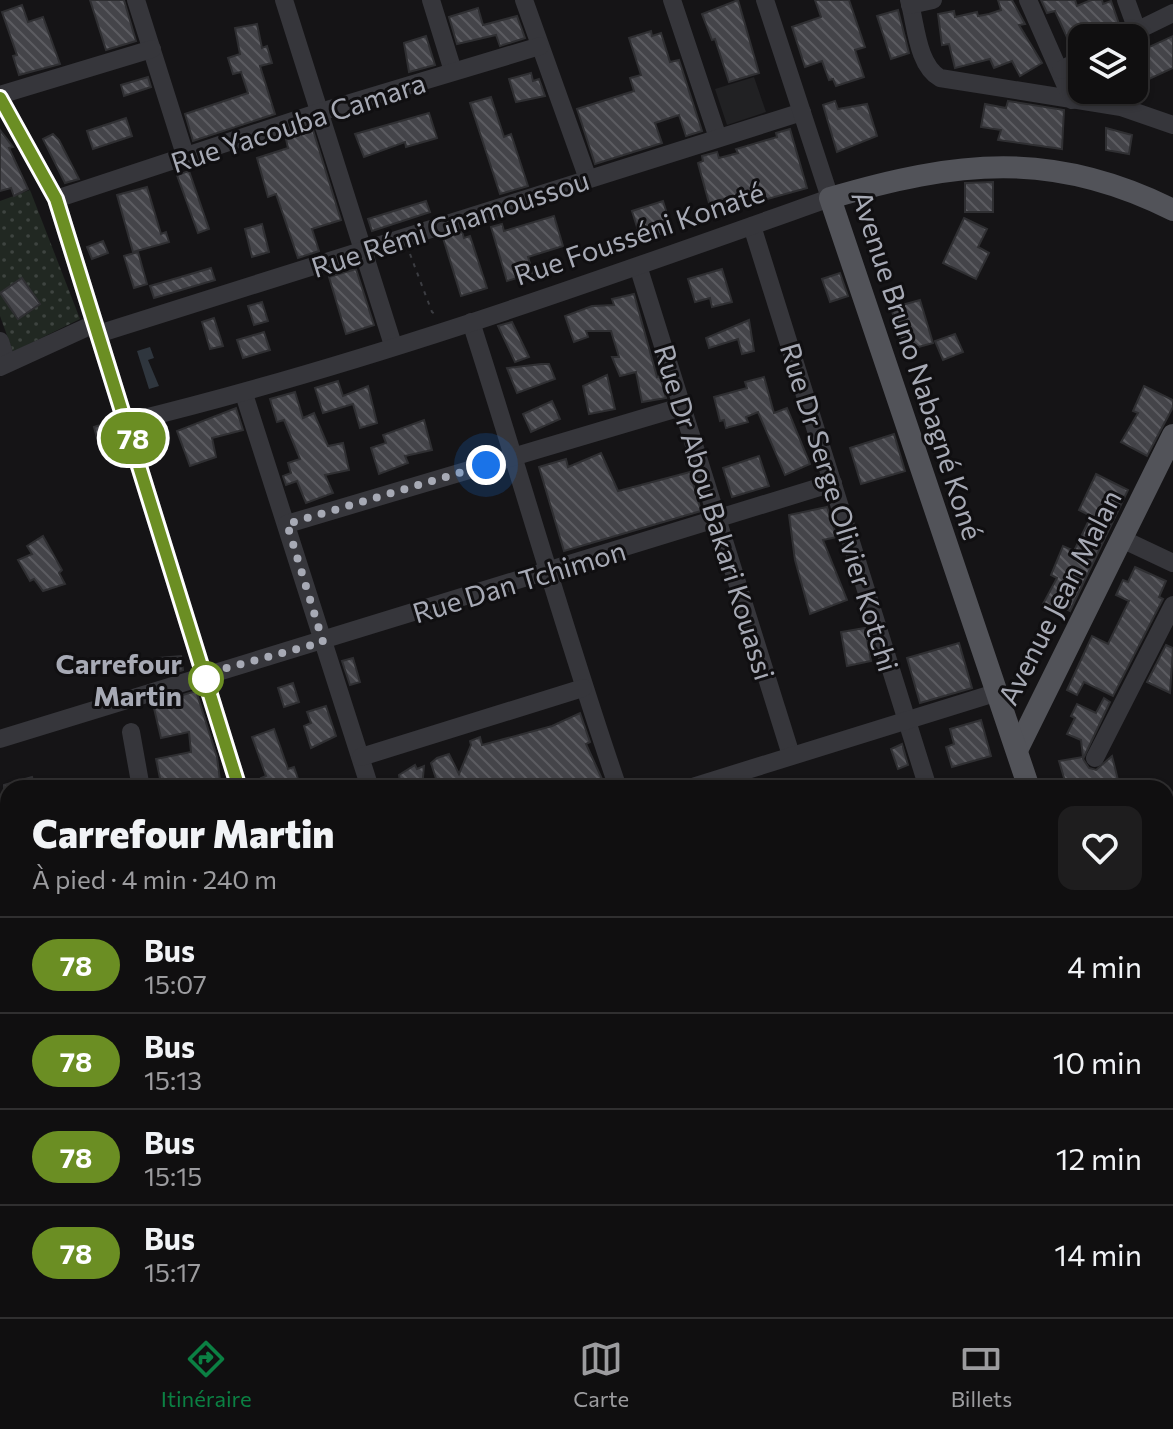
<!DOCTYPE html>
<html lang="fr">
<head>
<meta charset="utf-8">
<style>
	body { margin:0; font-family:Commissioner,sans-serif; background:#1e1d1e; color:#f1f3f6; height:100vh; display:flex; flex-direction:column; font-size:30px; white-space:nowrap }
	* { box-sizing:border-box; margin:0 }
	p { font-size:26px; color:#9c9c9f }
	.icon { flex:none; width:44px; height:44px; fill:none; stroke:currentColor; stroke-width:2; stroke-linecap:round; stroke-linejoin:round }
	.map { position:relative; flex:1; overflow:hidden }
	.sheet { position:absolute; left:0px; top:780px; width:1174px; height:538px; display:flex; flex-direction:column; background:#100f10; border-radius:24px 24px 0 0; box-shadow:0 2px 6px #0004,0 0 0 2px #302f30 }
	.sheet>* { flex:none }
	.badge { padding:0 16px; border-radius:26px; font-size:28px; line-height:52px }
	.controls { position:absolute; left:1068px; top:24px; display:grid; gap:16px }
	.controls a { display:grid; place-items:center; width:80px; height:80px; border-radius:16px; background:#100f10; box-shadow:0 2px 6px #0004,0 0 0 2px #302f30; font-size:40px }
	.you { position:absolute; width:40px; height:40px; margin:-20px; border:6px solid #fff; border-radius:50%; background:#1a73e8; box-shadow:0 0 0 12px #1a73e833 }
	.map>.badge { position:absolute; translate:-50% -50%; box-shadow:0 0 0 4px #fff }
	.round { display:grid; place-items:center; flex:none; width:84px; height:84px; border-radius:16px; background:#1e1d1e }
	.head { display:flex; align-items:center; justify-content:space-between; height:136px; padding:0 32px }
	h1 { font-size:38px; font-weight:800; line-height:60px }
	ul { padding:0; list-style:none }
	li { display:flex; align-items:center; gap:24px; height:96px; padding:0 32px; border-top:2px solid #302f30 }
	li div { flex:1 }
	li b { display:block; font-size:30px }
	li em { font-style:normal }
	li .badge { min-width:88px; font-weight:700; text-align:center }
	.tabs { display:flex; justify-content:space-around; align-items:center; height:112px; border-top:2px solid #302f30; background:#100f10; font-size:22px; color:#9c9c9f }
	.tabs a { display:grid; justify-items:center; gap:4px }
	.tabs .active { color:#0b8043 }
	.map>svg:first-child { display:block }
	.built { fill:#212123 }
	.green { fill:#212822 }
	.garden { fill:url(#garden-dots) }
	.water { fill:#2f363e }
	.building { fill:url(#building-back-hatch); stroke:#2f2f32; stroke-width:2 }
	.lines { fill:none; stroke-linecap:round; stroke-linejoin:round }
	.path { stroke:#3c3d42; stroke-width:2; stroke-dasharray:4 6; stroke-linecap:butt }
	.minor { stroke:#36363b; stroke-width:18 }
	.major { stroke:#525359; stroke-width:22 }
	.line-casing { stroke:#fff; stroke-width:18 }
	.line { stroke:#6b8e23; stroke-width:12 }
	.walk { stroke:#a7aab5; stroke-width:8; stroke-dasharray:0 14.4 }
	.stop-dot { fill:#fff; stroke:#6b8e23; stroke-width:4 }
	.labels { text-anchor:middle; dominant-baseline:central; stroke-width:6; stroke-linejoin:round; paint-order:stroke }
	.street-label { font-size:28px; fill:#a7aab5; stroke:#100f11 }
	.stop-label { font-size:28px; font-weight:bold; fill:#a7aab5; stroke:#100f11; text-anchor:end }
</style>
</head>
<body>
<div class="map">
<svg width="1173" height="1317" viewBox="0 0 1173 1317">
	<defs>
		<pattern id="garden-dots" width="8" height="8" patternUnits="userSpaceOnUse" patternTransform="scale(2)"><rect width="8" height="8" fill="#212822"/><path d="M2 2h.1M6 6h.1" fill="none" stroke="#3e4440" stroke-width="1.8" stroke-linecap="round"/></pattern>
		<pattern id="building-back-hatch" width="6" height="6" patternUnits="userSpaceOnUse" patternTransform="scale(2)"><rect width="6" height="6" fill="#444449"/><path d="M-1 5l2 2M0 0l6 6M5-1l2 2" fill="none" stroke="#5c5c61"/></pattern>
	</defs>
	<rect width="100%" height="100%" fill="#151416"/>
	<polygon class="built" points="754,77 766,112 727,125 715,89"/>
	<polygon class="green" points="8,1176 8,1310 101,1310 103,1317 0,1317 0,1178"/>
	<polygon class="garden" points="30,190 80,319 13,352 0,316 0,201"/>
	<polygon class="water" points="150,347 154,358 148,360 159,386 149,389 137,351"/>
	<g class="building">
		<polygon points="90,0 124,0 136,41 106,50"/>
		<polygon points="738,0 759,73 729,82 715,39 712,40 702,14"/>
		<polygon points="815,0 849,0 865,47 855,50 864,77 836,86 833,79 829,80 822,61 805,67 792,27 821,17"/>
		<polygon points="998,0 1012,0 1025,24 1019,25 1042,63 1020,76 1012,61 994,68 990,59 955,68 949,44 942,45 938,14 954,11 955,17 977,12 978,16 989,14 1001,10"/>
		<polygon points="1041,0 1075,0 1077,6 1091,0 1102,0 1103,4 1111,1 1119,24 1082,38 1071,46 1055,11 1047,13"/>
		<polygon points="22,5 28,22 43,17 60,64 19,75 13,56 17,55 2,12"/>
		<polygon points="478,8 483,25 517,16 525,38 500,46 496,35 457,44 449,17"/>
		<polygon points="898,10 909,53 891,59 877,16"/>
		<polygon points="257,24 262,48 267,46 272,63 260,66 275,114 193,141 185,114 248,93 241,72 233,74 228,58 240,54 235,28"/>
		<polygon points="651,31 652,36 661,33 670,62 679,60 702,131 686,136 679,115 655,123 662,143 595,164 577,109 634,91 630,78 641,75 629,38"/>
		<polygon points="426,36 435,65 409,72 404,43"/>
		<polygon points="1173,36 1173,68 1134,86 1134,54"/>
		<polygon points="531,73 533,81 539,79 545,96 516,102 509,79"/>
		<polygon points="148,77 151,87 124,96 121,85"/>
		<polygon points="491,97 504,137 511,134 528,186 500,194 470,103"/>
		<polygon points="835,101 838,109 867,104 877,136 837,152 823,105"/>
		<polygon points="1008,101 1064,110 1062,149 998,140 1001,130 981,127 985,104 1006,108"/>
		<polygon points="429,113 437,138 406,147 405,142 364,157 355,134"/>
		<polygon points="126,118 132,136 93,149 87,131"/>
		<polygon points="1106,128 1132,135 1129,154 1106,150"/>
		<polygon points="790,129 807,188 753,203 750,192 709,203 698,163 703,161 702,156 717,152 719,158 738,153 736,149 777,137 776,133"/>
		<polygon points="0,130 13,147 9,148 28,189 14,196 11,188 0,191"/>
		<polygon points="313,130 341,220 312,229 319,251 298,258 276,194 268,197 257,158 288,148 286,139"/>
		<polygon points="53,134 59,140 79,179 65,183 43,139"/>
		<polygon points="189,171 209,229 198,233 177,175"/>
		<polygon points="993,182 993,212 965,212 965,183"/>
		<polygon points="147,187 161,234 166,232 169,242 133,252 117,195"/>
		<polygon points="426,201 430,212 372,231 368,219"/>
		<polygon points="663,201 672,230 641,240 632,211"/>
		<polygon points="554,216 563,246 528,257 533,273 507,281 491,227 502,224 504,231"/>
		<polygon points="964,218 987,229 978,247 989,253 976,279 943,263"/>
		<polygon points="262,224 269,252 252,257 245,229"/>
		<polygon points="462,232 464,238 470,236 487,288 461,296 443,238"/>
		<polygon points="103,241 108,253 92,259 87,247"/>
		<polygon points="138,252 147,284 134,288 124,256"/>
		<polygon points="211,268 215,280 154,298 150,286"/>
		<polygon points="356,269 374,325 346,334 329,277"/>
		<polygon points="722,269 732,302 712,307 710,298 695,302 688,279"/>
		<polygon points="840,273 848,296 830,302 822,279"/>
		<polygon points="22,278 40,304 18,319 0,293"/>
		<polygon points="634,294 657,377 660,376 666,398 642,402 636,372 620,376 612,357 619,357 611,331 586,331 588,337 574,342 565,316 592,306 614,305 612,299"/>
		<polygon points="920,300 933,343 904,351 891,308"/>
		<polygon points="262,302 268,321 254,325 248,306"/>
		<polygon points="214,318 223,346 210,349 202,322"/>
		<polygon points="749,320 754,351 742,354 738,339 709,348 706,338"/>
		<polygon points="512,322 529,357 515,362 498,326"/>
		<polygon points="264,332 270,350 243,358 237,340"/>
		<polygon points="955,334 963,352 943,360 935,341"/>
		<polygon points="541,364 549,364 555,379 517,393 507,368"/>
		<polygon points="607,375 615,409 589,414 583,386"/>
		<polygon points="764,377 774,413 787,408 810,464 785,475 758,412 746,417 748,422 726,428 724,420 720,421 714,397 747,388 745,382"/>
		<polygon points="338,381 343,396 368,386 377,423 360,428 353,404 323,413 315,388"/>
		<polygon points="1144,386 1173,400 1173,407 1147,456 1121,442 1138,413 1133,411"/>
		<polygon points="295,392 303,418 314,413 328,446 343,443 349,470 325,475 333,493 306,503 297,481 286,485 283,476 291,473 288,463 300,459 284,420 277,422 270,399"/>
		<polygon points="552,401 560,419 531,432 523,414"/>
		<polygon points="236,408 243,430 212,438 216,457 190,466 177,431"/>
		<polygon points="424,420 432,450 405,456 408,463 379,474 371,448 386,443 383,435"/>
		<polygon points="107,423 114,445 100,449 94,427"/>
		<polygon points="894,434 905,471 861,484 850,448"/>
		<polygon points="601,453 618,491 690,472 701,511 564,551 539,467 566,459 568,467"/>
		<polygon points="759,456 769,486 732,497 723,468"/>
		<polygon points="1096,474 1128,490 1070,611 1059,605 1057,610 1043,604 1057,578 1051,575 1063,546 1074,551 1091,516 1079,510"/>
		<polygon points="827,507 837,537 823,540 847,600 810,614 795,560 789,515"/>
		<polygon points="43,536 62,570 59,573 65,584 43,591 34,579 30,581 18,560 32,554 27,546"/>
		<polygon points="1135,567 1166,581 1159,597 1163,599 1113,696 1084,682 1077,695 1067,690 1092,636 1108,644 1129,601 1116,595 1123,580 1128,582"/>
		<polygon points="865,628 871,661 847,666 841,632"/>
		<polygon points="959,643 972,688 920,703 907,658"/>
		<polygon points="1166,645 1173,648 1170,693 1147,682"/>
		<polygon points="181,656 183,670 165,676 159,658"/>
		<polygon points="353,658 360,682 350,685 342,661"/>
		<polygon points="293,683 299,702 284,707 278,688"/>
		<polygon points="196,691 217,757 221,788 162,788 156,759 191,752 189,732 161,738 153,704"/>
		<polygon points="1104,698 1110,702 1083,759 1089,768 1096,770 1112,756 1119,784 1067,788 1059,761 1083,757 1081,740 1067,734 1075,718 1071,716 1077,704 1096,713"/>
		<polygon points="326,706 336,736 311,748 304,726 311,723 307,712"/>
		<polygon points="580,713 590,742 586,744 602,779 580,788 577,783 560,788 439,788 431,763 437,758 449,754 459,774 471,745 470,741 480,737 482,745 552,726"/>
		<polygon points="981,720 991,756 952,767 946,747 954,744 950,729"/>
		<polygon points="274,729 288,769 294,767 301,788 265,788 261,778 266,776 252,737"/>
		<polygon points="902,744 908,765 898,769 891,749"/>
		<polygon points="415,765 417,769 424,766 422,788 401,788 399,775"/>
		<polygon points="32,777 35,788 4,788 4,785"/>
	</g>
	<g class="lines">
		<g class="path">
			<polyline points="410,254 432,312 438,316"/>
			<polyline points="1168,835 1173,840"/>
			<polyline points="1166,919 1173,919"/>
		</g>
		<g class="minor">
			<polyline points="136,0 186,158"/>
			<polyline points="284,0 393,345"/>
			<polyline points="431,0 453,71"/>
			<polyline points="524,0 588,179"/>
			<polyline points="672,0 718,138"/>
			<path d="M909,0C916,24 917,65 940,78L1121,107L1173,125"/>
			<polyline points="1028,0 1072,100"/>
			<polyline points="1126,0 1137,30"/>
			<polyline points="910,5 933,0"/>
			<polyline points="1122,38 1173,13"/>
			<polyline points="1061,70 1082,59"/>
			<polyline points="0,95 152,49"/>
			<polyline points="0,98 56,199 239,788"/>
			<polyline points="56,199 320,112 540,46"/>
			<polyline points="752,226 928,788"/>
			<polyline points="639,269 791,755"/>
			<path d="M471,322C521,477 565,634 618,788"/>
			<polyline points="98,334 802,112"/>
			<polyline points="0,341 7,363"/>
			<polyline points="0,367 94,324"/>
			<polyline points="244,394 370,788"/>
			<path d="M128,422C367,364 599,280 830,198L765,0"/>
			<polyline points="287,524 681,407"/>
			<polyline points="1122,539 1173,563"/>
			<polyline points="131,732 141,788"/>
			<polyline points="0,739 833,483"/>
			<polyline points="361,757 583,688"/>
			<polyline points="1095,758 1173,605"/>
			<polyline points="689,788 995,693"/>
			<polyline points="0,899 8,925"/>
			<polyline points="0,1112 8,1111"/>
			<polyline points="399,1310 401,1317"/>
			<polyline points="526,1310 528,1317"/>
			<polyline points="655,1310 657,1317"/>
			<polyline points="907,1310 909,1317"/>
			<polyline points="125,1316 145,1310"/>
			<polyline points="967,1317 991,1310"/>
		</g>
		<g class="major">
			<polyline points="1018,748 1173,435"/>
			<path d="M1029,788L830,198C956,161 1052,149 1173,210"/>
			<polyline points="1166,1264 1173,1284"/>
		</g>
	</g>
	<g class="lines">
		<g class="line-casing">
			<polyline id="line" points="0,98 56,199 239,788"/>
		</g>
		<use href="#line" class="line"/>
		<polyline class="walk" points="206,679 204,674 323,642 287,524 486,465"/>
	</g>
	<circle class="stop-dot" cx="206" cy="679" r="16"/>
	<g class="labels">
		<g class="street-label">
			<text transform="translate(298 122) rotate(-18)">Rue Yacouba Camara</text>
			<text transform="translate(450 223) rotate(-18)">Rue Rémi Gnamoussou</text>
			<text transform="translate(639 233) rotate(-19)">Rue Fousséni Konaté</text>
			<text transform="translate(918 365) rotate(72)">Avenue Bruno Nabagné Koné</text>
			<text transform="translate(840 507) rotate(73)">Rue Dr Serge Olivier Kotchi</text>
			<text transform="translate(715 512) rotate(73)">Rue Dr Abou Bakari Kouassi</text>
			<text transform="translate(519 581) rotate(-17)">Rue Dan Tchimon</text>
			<text transform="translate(1059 597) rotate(-63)">Avenue Jean Malan</text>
		</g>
		<g class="stop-label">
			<text x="182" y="663">Carrefour<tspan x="182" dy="32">Martin</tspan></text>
		</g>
	</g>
</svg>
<div class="controls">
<a><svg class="icon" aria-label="layers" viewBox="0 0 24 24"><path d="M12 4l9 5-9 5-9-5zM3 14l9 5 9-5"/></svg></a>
</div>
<div class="you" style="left:486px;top:465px"></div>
<b class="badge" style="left:133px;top:438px;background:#6b8e23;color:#fff">78</b>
<section class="sheet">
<div class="head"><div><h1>Carrefour Martin</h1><p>À pied · 4 min · 240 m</p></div><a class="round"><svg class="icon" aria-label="heart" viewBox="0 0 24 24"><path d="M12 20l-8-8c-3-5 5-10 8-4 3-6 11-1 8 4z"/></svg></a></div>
<ul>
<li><span class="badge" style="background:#6b8e23;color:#fff">78</span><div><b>Bus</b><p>15:07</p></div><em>4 min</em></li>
<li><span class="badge" style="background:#6b8e23;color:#fff">78</span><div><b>Bus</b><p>15:13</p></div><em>10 min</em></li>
<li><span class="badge" style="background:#6b8e23;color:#fff">78</span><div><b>Bus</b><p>15:15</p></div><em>12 min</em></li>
<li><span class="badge" style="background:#6b8e23;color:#fff">78</span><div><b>Bus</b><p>15:17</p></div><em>14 min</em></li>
</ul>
</section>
</div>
<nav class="tabs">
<a class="active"><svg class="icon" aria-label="directions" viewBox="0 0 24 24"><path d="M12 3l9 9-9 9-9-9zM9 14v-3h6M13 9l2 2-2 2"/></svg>Itinéraire</a>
<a><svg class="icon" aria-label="map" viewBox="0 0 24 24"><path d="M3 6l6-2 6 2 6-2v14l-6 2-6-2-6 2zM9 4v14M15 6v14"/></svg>Carte</a>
<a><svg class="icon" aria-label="tickets" viewBox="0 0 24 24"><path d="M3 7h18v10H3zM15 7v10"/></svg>Billets</a>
</nav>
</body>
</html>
